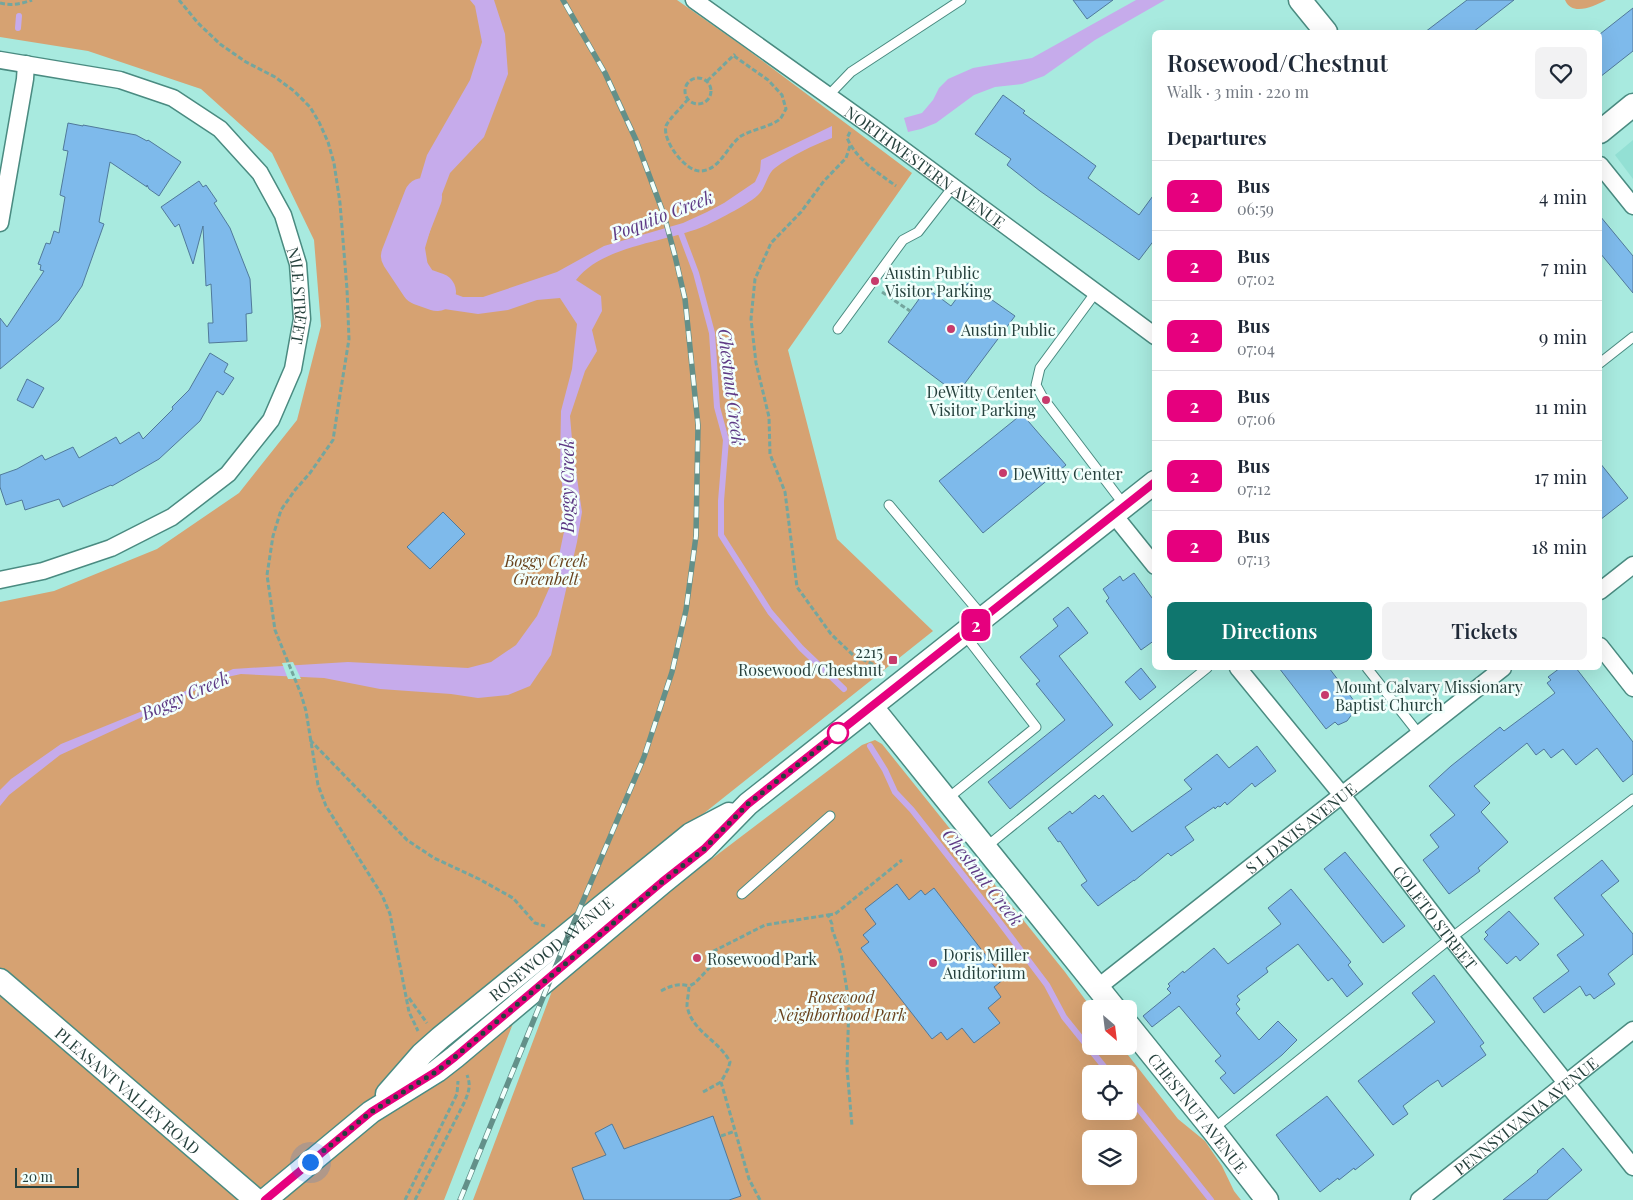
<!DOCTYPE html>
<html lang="en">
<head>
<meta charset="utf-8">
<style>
	body { margin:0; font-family:"Playfair Display",serif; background:#f2f2f3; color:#1f2937; height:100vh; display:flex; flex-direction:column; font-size:19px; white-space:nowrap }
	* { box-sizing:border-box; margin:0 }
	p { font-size:16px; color:#747a83 }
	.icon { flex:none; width:28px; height:28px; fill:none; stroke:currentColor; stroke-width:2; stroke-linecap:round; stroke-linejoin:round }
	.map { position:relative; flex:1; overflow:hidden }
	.details { position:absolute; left:1152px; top:30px; width:450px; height:640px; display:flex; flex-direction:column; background:#fff; border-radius:8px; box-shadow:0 5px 20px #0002 }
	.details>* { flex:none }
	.badge { padding:0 10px; border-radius:8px; font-size:18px; line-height:32px }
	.needle { width:32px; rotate:152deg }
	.buttons { position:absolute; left:1082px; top:1000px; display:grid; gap:10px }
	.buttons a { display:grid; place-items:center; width:55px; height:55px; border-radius:8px; background:#fff; box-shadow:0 5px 20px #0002; font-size:25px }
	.scale { position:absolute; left:15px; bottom:12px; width:64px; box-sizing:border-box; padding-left:5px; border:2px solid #26413d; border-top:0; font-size:14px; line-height:18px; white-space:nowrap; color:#26413d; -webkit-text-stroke:4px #f2fffc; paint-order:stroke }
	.you { position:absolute; width:25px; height:25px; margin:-12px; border:4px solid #fff; border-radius:50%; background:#1a73e8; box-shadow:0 0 0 8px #1a73e833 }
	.map>.badge { position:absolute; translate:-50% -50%; box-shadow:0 0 0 2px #fff }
	h2 { padding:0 15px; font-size:19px; line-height:45px }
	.round { display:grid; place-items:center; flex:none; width:52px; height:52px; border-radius:8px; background:#f2f2f3 }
	.summary { display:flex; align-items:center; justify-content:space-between; height:85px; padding:0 15px }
	h1 { font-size:24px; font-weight:600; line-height:38px }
	.cta { display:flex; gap:10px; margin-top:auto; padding:10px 15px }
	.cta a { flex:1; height:58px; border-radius:8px; background:#0f766e; color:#fff; font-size:20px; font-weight:600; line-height:58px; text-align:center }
	.cta a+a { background:#f2f2f3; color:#1f2937 }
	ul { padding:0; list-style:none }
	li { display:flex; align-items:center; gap:15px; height:70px; padding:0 15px; border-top:1px solid #e0e1e3 }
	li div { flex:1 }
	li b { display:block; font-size:19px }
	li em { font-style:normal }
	li .badge { min-width:55px; font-weight:700; text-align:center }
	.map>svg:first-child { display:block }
	.built { fill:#93e0d4 }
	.green { fill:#d6a272; fill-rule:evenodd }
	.water { fill:#c6abeb }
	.pier { fill:#a8eadf }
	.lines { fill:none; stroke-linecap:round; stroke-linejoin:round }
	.stream { stroke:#c6abeb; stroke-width:6 }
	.river { stroke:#c6abeb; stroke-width:38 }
	.building { fill:#7ebaeb; stroke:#50799a }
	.lane-casing { stroke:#4a8b81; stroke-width:11 }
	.street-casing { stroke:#4a8b81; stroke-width:19 }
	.secondary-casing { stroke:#4a8b81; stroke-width:25 }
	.path { stroke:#74a69e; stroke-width:3; stroke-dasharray:5 2.5; stroke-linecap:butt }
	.lane { stroke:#fff; stroke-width:9 }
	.street { stroke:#fff; stroke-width:16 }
	.secondary { stroke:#fff; stroke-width:22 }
	.rail-casing { stroke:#639089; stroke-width:5.5 }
	.rail { stroke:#f2fffc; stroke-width:4; stroke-dasharray:11; stroke-linecap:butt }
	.line-casing { stroke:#fff; stroke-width:11 }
	.line { stroke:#e6007e; stroke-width:8 }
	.walk { stroke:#26413d; stroke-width:5; stroke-dasharray:0 9 }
	.poi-dot { fill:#c73b6c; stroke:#f2fffc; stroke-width:2 }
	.stop-dot { fill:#fff; stroke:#e6007e; stroke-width:2.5 }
	.labels { text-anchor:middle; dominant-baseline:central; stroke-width:5; stroke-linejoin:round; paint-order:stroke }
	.street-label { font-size:16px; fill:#26413d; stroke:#f2fffc }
	.poi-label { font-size:16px; fill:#26413d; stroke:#f2fffc; text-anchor:start }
	.park-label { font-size:16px; font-style:italic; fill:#69431d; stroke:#f2fffc }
	.water-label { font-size:18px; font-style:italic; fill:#5e3a85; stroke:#f2fffc }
</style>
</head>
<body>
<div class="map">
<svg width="1633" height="1200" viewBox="0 0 1633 1200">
	<rect width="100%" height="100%" fill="#a8eadf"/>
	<polygon class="built" points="1633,140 1633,179 1615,155"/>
	<g class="green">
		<polygon points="0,0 677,0 744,47 912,173 788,350 837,539 933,631 546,939 444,1200 0,1200 0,602 54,591 157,549 239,493 297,420 321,326 314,240 272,153 201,89 88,51 0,37"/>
		<path d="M1565,0H1606C1594,6 1572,17 1565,0Z"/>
		<path d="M875,740L882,744L1065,972L1092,1009L1091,1046H1121L1178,1119L1205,1141L1222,1166L1234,1191L1241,1200H473L555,983L651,905L862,745ZM1091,1074H1129V1111H1091ZM1091,1139H1129V1176H1091Z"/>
	</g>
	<g class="water">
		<path d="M470,0H494L505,34L508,74L484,137L450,173L437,207L425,248L431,285L463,297H483L557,272L604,246L683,223L707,212L724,203L755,182L760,171L761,160L832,126V138C812,146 792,155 775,168C767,174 766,187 759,194C751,203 719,219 707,225C667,243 604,244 576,280L601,296L602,311L592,330L597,351L585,371L570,416L573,451L582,512L577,542L551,655L530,686L508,695L478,698L451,694L380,689L324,678L241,674L218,679L140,718L60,755L9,795L0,806V790L11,779L61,744L140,712L233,669L348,662L468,668L491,662L516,645L537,616L555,575L566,522L560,464L561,411L572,369L577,324L560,298L537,300L508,310L478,314L444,309L408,288L400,268L409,215L427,155L470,80L482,42L475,6Z"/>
		<polygon points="1136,0 1165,0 1095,40 1044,76 1022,84 995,87 974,95 936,123 921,129 908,132 904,118 922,113 933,100 939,88 948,79 973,68 1032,58"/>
	</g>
	<polygon class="pier" points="293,662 301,679 288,679 282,663"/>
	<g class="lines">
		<g class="stream">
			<polyline points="18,28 19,16"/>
			<polyline points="679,228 696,273 712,333 717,407 726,440 721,501 721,535 770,612 801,648 844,689"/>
			<polyline points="870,746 885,770 895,792 912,810 995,916 1047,985 1064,1017 1110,1074"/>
			<polyline points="1129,1097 1211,1200"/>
		</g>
		<polyline class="river" points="423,197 400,256 420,286 437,292"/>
	</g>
	<g class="building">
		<polygon points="1073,0 1113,0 1087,19"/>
		<polygon points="1467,0 1514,0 1473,32 1425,32"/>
		<polygon points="1633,8 1633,51 1600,77 1600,34"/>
		<polygon points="1003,95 1025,111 1023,113 1096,166 1088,178 1139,215 1155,193 1155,239 1139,260 1040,191 1007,165 1011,159 975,134"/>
		<polygon points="68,123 83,126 83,125 136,135 147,141 148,140 181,162 159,196 149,189 147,185 147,187 110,162 99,222 104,224 82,286 59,320 0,369 0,318 7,327 44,271 40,270 41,265 38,264 46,243 50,244 54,231 59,233 65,197 60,195 68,151 63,150"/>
		<polygon points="199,181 203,187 206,185 217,201 214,203 230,228 250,279 252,313 246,314 247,341 209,343 208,323 213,323 211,284 206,286 203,226 193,264 179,224 175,227 161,207"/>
		<polygon points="1600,216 1633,256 1633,293 1600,253"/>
		<polygon points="968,283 1015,316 957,394 888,342 927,288 951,306"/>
		<polygon points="210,353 228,364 224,372 234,378 223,395 217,391 200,421 159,459 112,486 111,485 63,507 59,499 25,510 22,500 6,505 0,487 0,475 17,469 42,455 45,460 73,447 79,458 116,437 120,444 139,432 143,439 173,409 172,407 189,390"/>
		<polygon points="27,379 44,388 33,408 17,400"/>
		<polygon points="1022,414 1066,465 983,533 939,481"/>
		<polygon points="1600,463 1628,498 1600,520"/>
		<polygon points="443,512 465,534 430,569 407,547"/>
		<polygon points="1134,573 1155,602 1155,640 1141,650 1106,601 1109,598 1103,589 1120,576 1123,581"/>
		<polygon points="1068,607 1088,633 1059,656 1113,725 1010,809 988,782 1065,720 1036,684 1040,681 1020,657 1058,626 1053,619"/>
		<polygon points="1141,668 1156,687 1140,700 1125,682"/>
		<polygon points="1279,668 1329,668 1358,706 1347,721 1338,725 1335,722 1326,729"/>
		<polygon points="1560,668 1576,668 1633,742 1633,774 1623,782 1597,748 1576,765 1563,749 1551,758 1544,749 1536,755 1527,743 1474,786 1490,803 1481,812 1508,842 1478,868 1480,871 1449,894 1423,860 1439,847 1430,835 1455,815 1429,786 1451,766 1500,727 1504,731 1555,693 1547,683 1551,680 1548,677"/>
		<polygon points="1257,746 1276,771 1255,787 1252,783 1227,805 1225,802 1220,807 1218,806 1215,809 1214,807 1185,827 1194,840 1171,856 1168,853 1134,881 1134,880 1098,906 1081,885 1087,881 1060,841 1058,842 1048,828 1070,811 1072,814 1095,795 1099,799 1103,795 1132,832 1192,789 1184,780 1217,754 1229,768"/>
		<polygon points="1345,852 1405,926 1383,943 1324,869"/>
		<polygon points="1602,860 1619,881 1601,895 1633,934 1633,954 1608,974 1615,984 1594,999 1590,994 1586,996 1580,986 1544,1013 1533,998 1569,971 1557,955 1584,935 1554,898"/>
		<polygon points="897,884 909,900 921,890 925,895 934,888 1004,979 994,987 1001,997 988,1008 1000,1023 974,1043 962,1028 947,1040 941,1032 932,1039 861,948 869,942 863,935 876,924 865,909"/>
		<polygon points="1291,889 1351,962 1348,965 1363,984 1347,997 1332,978 1328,981 1298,944 1266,968 1268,972 1237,996 1240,1000 1236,1004 1240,1009 1236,1013 1259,1040 1278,1021 1297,1040 1282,1055 1234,1094 1220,1078 1226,1073 1215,1061 1221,1056 1179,1006 1152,1027 1143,1016 1171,993 1167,989 1170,986 1168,984 1183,971 1184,973 1214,948 1228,964 1281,924 1268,908"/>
		<polygon points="1509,911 1539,944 1520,961 1516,956 1507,964 1484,939 1488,935 1485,932"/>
		<polygon points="1434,975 1484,1043 1480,1046 1486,1055 1442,1087 1438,1080 1429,1086 1403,1106 1408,1114 1393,1125 1358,1081 1435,1022 1412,993"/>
		<polygon points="1327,1096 1374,1155 1355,1170 1354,1168 1339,1180 1338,1178 1320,1192 1276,1135"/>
		<polygon points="713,1116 741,1196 729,1200 584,1200 572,1168 606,1155 595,1133 612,1124 624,1149"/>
		<polygon points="1563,1148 1582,1170 1547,1200 1503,1200 1538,1172 1537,1171"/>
	</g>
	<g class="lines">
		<g class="lane-casing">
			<g id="lane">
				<polyline points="828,96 851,72 961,0"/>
				<polyline points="1096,292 1040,368 1036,385 1043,398 1125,506"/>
				<polyline points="838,329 903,240 918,232 953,187"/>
				<polyline points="1600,363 1633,337"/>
				<polyline points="889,505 984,618"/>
				<polyline points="1367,668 1419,734"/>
				<polyline points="947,799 1036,727 964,634"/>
				<polyline points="986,847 1207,668"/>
				<polyline points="742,894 830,816"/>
				<polyline points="1213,1129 1451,938 1633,799"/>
			</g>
		</g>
		<g class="street-casing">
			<g id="street">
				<path id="s1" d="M694,0L875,129L1155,336"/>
				<path id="s2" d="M0,60L120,80L173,98L220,129L260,173L283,215L298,264L302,319L293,369L271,420L228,474L172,517L111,548L43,571L0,580"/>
				<polyline points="1600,165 1633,206"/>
				<polyline points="0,223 25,79 26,64"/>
				<polyline points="1114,515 1155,566"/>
				<polyline points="1600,591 1633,565"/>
				<polyline points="1600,646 1633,688"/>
				<path id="s3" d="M1238,668L1342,795L1451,938L1633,1167"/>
				<path id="s4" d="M1097,988L1503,668"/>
				<path id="s5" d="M1419,1200L1633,1030"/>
			</g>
		</g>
		<g class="secondary-casing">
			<g id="secondary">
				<polyline points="1300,0 1326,32"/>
				<polyline points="1600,132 1633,105"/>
				<polyline points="872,707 1115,1009"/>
				<path id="s6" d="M0,980L256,1200"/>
				<path id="s7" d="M1129,1026L1212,1129L1267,1200"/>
				<path id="s8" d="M387,1094L422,1054L440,1038L691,834L729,814"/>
				<polyline points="265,1200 371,1112 437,1071 455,1057 662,883 704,849 748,804 1155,482"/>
			</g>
		</g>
		<g class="path">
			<polyline points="179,0 198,23 220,44 246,62 275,77 294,91 310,107 319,122 328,142 334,163 340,203 347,289 349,339 339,401 333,440 310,473 295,490 281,510 273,536 267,575 275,630 301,694 306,711 318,785 326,806 382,895 390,914 409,1012 418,1031"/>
			<path d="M0,3C11,6 21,4 32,0"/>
			<circle cx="698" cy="91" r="13"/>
			<polyline points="707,81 735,54"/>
			<path d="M688,99C683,106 668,120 666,126C662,140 685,172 701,171C720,170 727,146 741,136C751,130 772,126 780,119C782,117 784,112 786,109L782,95L768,80L734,56"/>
			<path d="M850,132L847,138C857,160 877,172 896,186"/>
			<polyline points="850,146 846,158 824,181 801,212 771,243 755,279 751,319 756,363 769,417 770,454 785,492 797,587 831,634 853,655 877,666"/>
			<polyline points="882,292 910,311"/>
			<polyline points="310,740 407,840 434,858 479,879 513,898 535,923 545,926"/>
			<polyline points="828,915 835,914 902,860"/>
			<path d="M661,991C670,986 678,983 689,986"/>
			<polyline points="409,998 427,1023"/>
			<polyline points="703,1092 721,1082"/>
			<polyline points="721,1136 735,1131"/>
			<polyline points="405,1200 457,1094 458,1081"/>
			<path d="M415,1200L465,1101C469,1091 471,1085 467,1075"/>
			<path d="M760,1200L749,1179L721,1082L728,1069L730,1062C719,1040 692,1032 687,1006C687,1000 689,992 689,986L695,983L711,966L710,953L765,925L828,915L832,924V929L841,954L849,1002L847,1068L852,1126"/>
		</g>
		<use href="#lane" class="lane"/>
		<use href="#street" class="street"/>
		<use href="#secondary" class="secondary"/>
		<g class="rail-casing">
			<polyline id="rail" points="460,1200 569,934 644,757 672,672 686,610 696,536 698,425 685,299 675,256 664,215 636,140 605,73 563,0"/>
		</g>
		<use href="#rail" class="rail"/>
	</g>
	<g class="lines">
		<g class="line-casing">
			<polyline id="line" points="265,1200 371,1112 437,1071 455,1057 662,882 704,849 748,804 1155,482"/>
		</g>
		<use href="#line" class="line"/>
		<polyline class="walk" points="310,1162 371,1112 437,1071 455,1057 662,882 704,849 748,804 838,733"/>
	</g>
	<g class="poi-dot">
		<circle cx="875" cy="281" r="5"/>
		<circle cx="951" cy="329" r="5"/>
		<circle cx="1046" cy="400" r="5"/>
		<circle cx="1003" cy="473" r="5"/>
		<rect x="888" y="655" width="10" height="10" rx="2.5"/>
		<circle cx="1325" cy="695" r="5"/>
		<circle cx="697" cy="958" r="5"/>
		<circle cx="933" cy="963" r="5"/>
	</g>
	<circle class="stop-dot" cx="838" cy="733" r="10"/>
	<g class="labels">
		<g class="street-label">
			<text stroke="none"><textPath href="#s1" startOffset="285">NORTHWESTERN AVENUE</textPath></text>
			<text stroke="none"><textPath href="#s2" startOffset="424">NILE STREET</textPath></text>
			<text stroke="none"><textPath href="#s4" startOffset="259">S L DAVIS AVENUE</textPath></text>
			<text stroke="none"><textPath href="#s3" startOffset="318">COLETO STREET</textPath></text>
			<text stroke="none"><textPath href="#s8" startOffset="220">ROSEWOOD AVENUE</textPath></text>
			<text stroke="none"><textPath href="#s6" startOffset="169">PLEASANT VALLEY ROAD</textPath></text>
			<text stroke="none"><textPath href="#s7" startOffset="111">CHESTNUT AVENUE</textPath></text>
			<text stroke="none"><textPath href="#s5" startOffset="136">PENNSYLVANIA AVENUE</textPath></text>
		</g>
		<g class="poi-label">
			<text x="885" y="272">Austin Public<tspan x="885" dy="18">Visitor Parking</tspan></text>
			<text x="961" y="329">Austin Public</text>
			<text x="1036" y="391" text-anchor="end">DeWitty Center<tspan x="1036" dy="18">Visitor Parking</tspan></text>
			<text x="1013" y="473">DeWitty Center</text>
			<text x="883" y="651" text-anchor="end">2215<tspan x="883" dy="18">Rosewood/Chestnut</tspan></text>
			<text x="1335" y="686">Mount Calvary Missionary<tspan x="1335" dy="18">Baptist Church</tspan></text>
			<text x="943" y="954">Doris Miller<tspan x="943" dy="18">Auditorium</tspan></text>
			<text x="707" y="958">Rosewood Park</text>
		</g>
		<g class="park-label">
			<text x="546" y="560">Boggy Creek<tspan x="546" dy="18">Greenbelt</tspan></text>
			<text x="841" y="996">Rosewood<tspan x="841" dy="18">Neighborhood Park</tspan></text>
		</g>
		<g class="water-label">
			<text transform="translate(662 215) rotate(-21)">Poquito Creek</text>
			<text transform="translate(732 387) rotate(83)">Chestnut Creek</text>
			<text transform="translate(567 486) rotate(-90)">Boggy Creek</text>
			<text transform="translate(185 695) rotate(-24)">Boggy Creek</text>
			<text transform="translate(983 877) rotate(52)">Chestnut Creek</text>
		</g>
	</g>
</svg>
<div class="buttons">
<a><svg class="needle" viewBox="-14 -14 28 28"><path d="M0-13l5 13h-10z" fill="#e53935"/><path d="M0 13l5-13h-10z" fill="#747a83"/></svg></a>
<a><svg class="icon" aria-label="locate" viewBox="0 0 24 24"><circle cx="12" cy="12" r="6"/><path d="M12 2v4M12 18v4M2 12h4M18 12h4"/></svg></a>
<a><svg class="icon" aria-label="layers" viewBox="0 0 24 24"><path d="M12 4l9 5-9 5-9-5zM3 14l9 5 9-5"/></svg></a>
</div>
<div class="scale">20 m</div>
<div class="you" style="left:310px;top:1162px"></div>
<b class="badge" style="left:976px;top:625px;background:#e6007e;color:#fff">2</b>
<section class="details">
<div class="summary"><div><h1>Rosewood/Chestnut</h1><p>Walk · 3 min · 220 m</p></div><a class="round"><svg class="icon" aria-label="heart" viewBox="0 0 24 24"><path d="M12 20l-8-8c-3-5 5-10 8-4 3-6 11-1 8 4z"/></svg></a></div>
<h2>Departures</h2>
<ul>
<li><span class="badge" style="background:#e6007e;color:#fff">2</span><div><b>Bus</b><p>06:59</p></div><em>4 min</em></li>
<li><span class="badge" style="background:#e6007e;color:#fff">2</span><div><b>Bus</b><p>07:02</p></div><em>7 min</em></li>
<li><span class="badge" style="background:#e6007e;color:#fff">2</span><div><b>Bus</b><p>07:04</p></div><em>9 min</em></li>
<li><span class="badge" style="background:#e6007e;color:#fff">2</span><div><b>Bus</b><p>07:06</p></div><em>11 min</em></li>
<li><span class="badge" style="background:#e6007e;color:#fff">2</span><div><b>Bus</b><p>07:12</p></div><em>17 min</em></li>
<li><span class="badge" style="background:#e6007e;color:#fff">2</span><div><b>Bus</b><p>07:13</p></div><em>18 min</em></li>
</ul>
<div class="cta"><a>Directions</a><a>Tickets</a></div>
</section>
</div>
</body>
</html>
